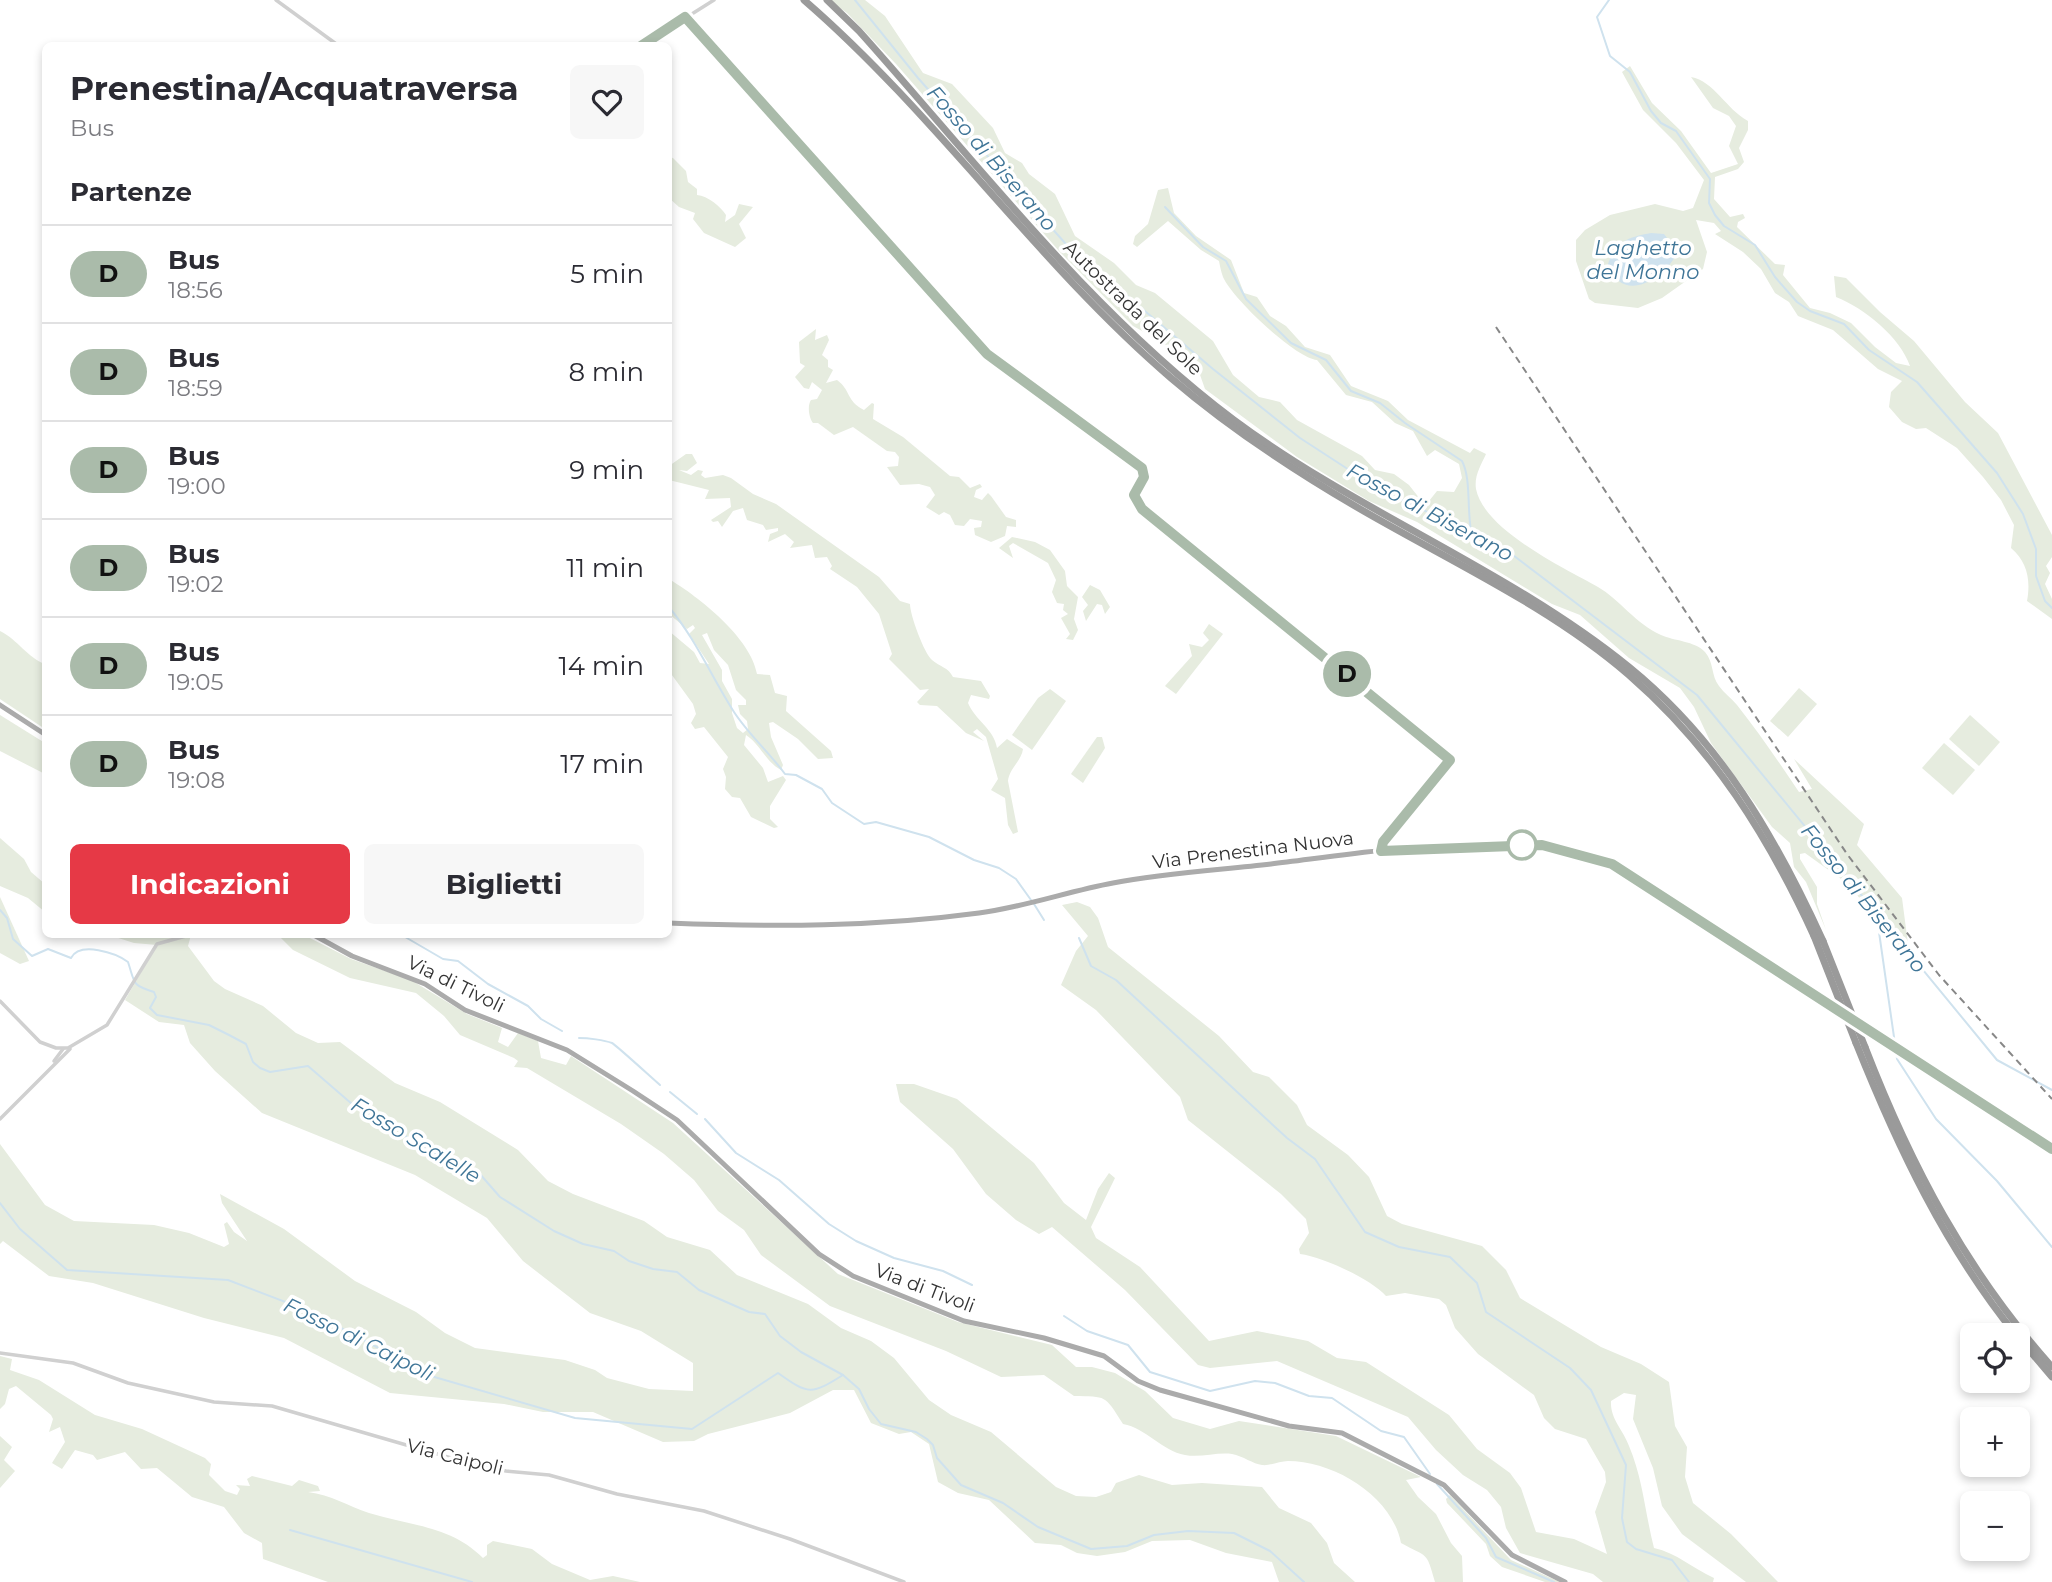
<!DOCTYPE html>
<html lang="it">
<head>
<meta charset="utf-8">
<style>
	body { margin:0; font-family:Montserrat,sans-serif; background:#f7f7f7; color:#2b2b33; height:100vh; display:flex; flex-direction:column; font-size:26px; white-space:nowrap }
	* { box-sizing:border-box; margin:0 }
	p { font-size:23px; color:#7c7c81 }
	.icon { flex:none; width:38px; height:38px; fill:none; stroke:currentColor; stroke-width:2; stroke-linecap:round; stroke-linejoin:round }
	.map { position:relative; flex:1; overflow:hidden }
	.sheet { position:absolute; left:42px; top:42px; width:630px; height:896px; display:flex; flex-direction:column; background:#fff; border-radius:10px; box-shadow:0 4px 10px #0003 }
	.sheet>* { flex:none }
	.badge { padding:0 14px; border-radius:23px; font-size:24px; line-height:46px }
	.fabs { position:absolute; left:1960px; top:1323px; display:grid; gap:14px }
	.fabs a { display:grid; place-items:center; width:70px; height:70px; border-radius:10px; background:#fff; box-shadow:0 4px 10px #0003; font-size:35px }
	.map>.badge { position:absolute; translate:-50% -50%; box-shadow:0 0 0 4px #fff }
	h2 { padding:0 28px; font-size:26px; line-height:63px }
	.round { display:grid; place-items:center; flex:none; width:74px; height:74px; border-radius:10px; background:#f7f7f7 }
	.headline { display:flex; align-items:center; justify-content:space-between; height:119px; padding:0 28px }
	h1 { font-size:33px; font-weight:700; line-height:52px }
	.button { display:flex; gap:14px; margin-top:auto; padding:14px 28px }
	.button a { flex:1; height:80px; border-radius:10px; background:#e63946; color:#fff; font-size:28px; font-weight:700; line-height:80px; text-align:center }
	.button a+a { background:#f7f7f7; color:#2b2b33 }
	ul { padding:0; list-style:none }
	li { display:flex; align-items:center; gap:21px; height:98px; padding:0 28px; border-top:2px solid #e1e1e2 }
	li div { flex:1 }
	li b { display:block; font-size:26px }
	li em { font-style:normal }
	li .badge { min-width:77px; font-weight:700; text-align:center }
	.map>svg:first-child { display:block }
	.green { fill:#e6ecdf; fill-rule:evenodd }
	.water { fill:#cfe2ee }
	.lines { fill:none; stroke-linecap:round; stroke-linejoin:round }
	.stream { stroke:#cfe2ee; stroke-width:2 }
	.minor { stroke:#d0d0d0; stroke-width:3.5 }
	.major { stroke:#ababab; stroke-width:5 }
	.highway { stroke:#9a9a9a; stroke-width:7 }
	.rail { stroke:#888; stroke-width:2; stroke-dasharray:7 5; stroke-linecap:butt }
	.highway-bridge { stroke:#9a9a9a; stroke-width:7 }
	.line-casing { stroke:#fff; stroke-width:16 }
	.line { stroke:#aba; stroke-width:10 }
	.stop-dot { fill:#fff; stroke:#aba; stroke-width:3.5 }
	.labels { text-anchor:middle; dominant-baseline:central; stroke-width:7; stroke-linejoin:round; paint-order:stroke }
	.street-label { font-size:19px; fill:#333; stroke:#fff }
	.water-label { font-size:21px; font-style:italic; fill:#3f7597; stroke:#fff }
</style>
</head>
<body>
<div class="map">
<svg width="2052" height="1582" viewBox="0 0 2052 1582">
	<rect width="100%" height="100%" fill="#fff"/>
	<g class="green">
		<path d="M829,0H865L885,16L923,73L952,84L993,128L1005,153L1022,163L1029,174L1055,194L1075,236L1114,263L1136,285L1155,293L1213,341L1233,375L1259,397L1280,402L1297,420L1362,456L1375,470L1394,474L1409,485L1420,499L1429,501L1437,491L1454,492L1462,478L1459,464L1435,450L1427,456L1413,431L1395,423L1372,402L1346,395L1317,360C1295,358 1232,298 1223,277C1221,272 1220,266 1219,261L1201,250L1168,221L1137,247L1133,244L1135,236L1148,224L1158,190L1168,188L1174,213L1196,236L1231,260L1244,293L1257,297L1270,316L1286,326L1305,347L1330,355L1351,386L1388,401L1408,420L1470,453L1474,448L1486,454C1481,465 1474,476 1476,489C1484,530 1564,568 1598,587C1619,599 1636,624 1661,635C1674,641 1695,641 1705,652C1714,662 1711,676 1719,686C1724,693 1731,698 1737,705C1759,733 1779,762 1799,792L1812,789L1794,759L1864,824L1857,845L1902,898L1908,944L1922,963L1895,950L1883,927L1848,884L1805,853L1800,854V859L1817,887V904L1826,930L1806,882L1794,867L1790,843L1772,827L1711,743L1694,707L1680,688L1629,658L1580,615L1552,604L1417,522L1369,501L1297,457L1205,389L1199,372L1162,342L1133,326L1059,251L896,64L847,13Z"/>
		<path d="M1630,66L1652,103L1681,131L1711,173L1738,164L1729,146L1736,126L1729,116L1713,108L1691,77C1714,81 1726,109 1748,121V130L1739,148L1744,162L1738,169L1715,177L1714,199L1730,217L1743,214L1745,218L1738,222L1737,227L1775,264L1785,265L1783,275L1810,308L1830,313L1851,323L1875,347L1896,363L1910,366C1900,337 1864,308 1836,297L1834,276L1846,278L1880,312L1914,341L1965,402L1998,433L2052,535V557L2046,566L2050,573L2045,584L2052,599V619L2027,601C2031,579 2027,562 2011,548L2014,525L2001,500L1983,477L1957,448L1926,428L1916,429L1902,422L1889,407L1891,392L1902,381L1878,369L1833,330L1798,316L1789,302L1775,293L1761,269L1743,252L1715,234L1721,231L1714,223L1696,220L1707,252L1703,269L1662,298L1638,308L1595,303L1589,299L1576,261V240L1585,230L1610,215L1655,204L1683,211L1693,208L1704,180L1676,143L1643,110L1622,72Z"/>
		<path d="M669,157L673,158L686,171L688,182L697,189V195C708,196 720,206 726,215L725,222L735,215L739,204L753,207L739,224L746,238L735,247L704,233L693,219L695,213L679,207L669,198Z"/>
		<path d="M816,329L815,340L827,335L829,340L822,355L828,360V367L833,370L826,383L837,380C851,390 846,401 864,410L872,403L874,404L873,419L903,437L950,476L959,477L970,488L980,484L982,487L976,490L974,497L982,500L988,493L991,496L1006,517L1016,520V527L1007,526L1005,536L991,542L975,535L974,528L981,527L982,521L970,519L964,526L955,525L950,515L944,512L939,515L926,507L935,495L930,487L919,484L900,485L887,467L898,466L899,457L895,452L887,451L853,427L834,435L818,423H813C809,418 807,406 811,400L817,399L822,390L812,382L809,389L804,388L795,377L805,366L800,363L799,342Z"/>
		<path d="M686,454H692L697,463L687,471L679,470L691,475L698,470L703,471L701,475L705,478L723,475L731,478L753,494L776,504L879,577L900,601L910,604C910,615 924,653 932,660C940,667 948,667 953,677L981,681L990,696L989,699L971,695L968,703C975,720 994,729 997,748L1007,739L1023,749C1022,760 1009,769 1008,781L1018,832L1013,834L1008,825L1005,798L991,790L998,779L986,737L977,729L973,732L984,741L966,733L937,706L920,705L917,702L929,689L920,690L889,659L892,654L879,614L857,587L830,569L832,566L827,557L815,558L812,545L790,548L794,542L785,534L768,542L770,534L778,531V528L766,530L763,525L747,520L743,508L733,511L722,527L718,521L713,522L711,520L731,507L730,498L705,499L709,490L669,480V466Z"/>
		<polygon points="1012,537 1035,542 1050,550 1065,571 1067,586 1078,597 1074,619 1078,630 1073,640 1066,639 1070,634 1061,618 1068,614 1063,610 1064,604 1057,603 1052,592 1056,580 1048,563 1013,543 1009,546 1013,558 999,548"/>
		<path d="M669,579C699,597 751,638 757,674L770,675L775,693L787,696L786,711L831,751L833,758L818,759L798,739L773,722L769,723L771,737L783,765L781,770C766,762 760,744 746,735L744,745L763,768L768,782L783,776L786,780L770,806V819L778,827L774,828L751,817L740,798L732,797L725,789L726,777L723,769L728,757L704,727L695,729L691,723L696,714L693,704L669,671V631L694,652L700,663L709,664L689,634L695,628L693,625L687,629L669,614ZM707,633L714,650L728,665L736,690L746,700V705H738L740,714L747,721L748,729L743,733L737,728L732,713V699L722,681V670L702,635Z"/>
		<polygon points="1090,585 1100,590 1110,607 1105,614 1102,605 1097,604 1086,621 1083,611 1088,605 1082,597"/>
		<polygon points="1209,624 1223,634 1176,694 1165,686 1192,656 1189,644 1202,647 1209,640 1203,633"/>
		<path d="M0,631C18,640 28,658 45,664V729L0,699Z"/>
		<polygon points="1799,688 1817,704 1788,737 1770,721"/>
		<polygon points="1050,689 1066,701 1032,750 1012,735 1038,698"/>
		<polygon points="0,715 45,743 45,774 0,751"/>
		<polygon points="1970,715 2000,742 1979,766 1949,739"/>
		<polygon points="1097,737 1102,737 1105,748 1083,783 1071,774"/>
		<polygon points="1944,743 1975,770 1953,795 1922,768"/>
		<polygon points="0,838 24,859 31,872 45,884 45,912 28,898 0,886"/>
		<polygon points="0,897 29,961 20,964 0,953"/>
		<path d="M1077,902L1090,907L1098,918L1108,947L1219,1036L1253,1072L1269,1077L1297,1105L1307,1125L1348,1155L1369,1177L1387,1216L1402,1224L1482,1246L1506,1270L1520,1298L1601,1347L1641,1364L1669,1382L1675,1426L1687,1447L1685,1477L1693,1503L1731,1534L1778,1582H1746L1682,1534L1662,1506L1653,1468L1633,1419L1636,1395L1624,1393L1611,1401C1610,1419 1623,1429 1629,1446C1643,1479 1645,1513 1654,1548C1677,1553 1692,1568 1714,1578L1713,1582H1603L1593,1574L1520,1553L1506,1528L1501,1507L1487,1490L1463,1475L1436,1450L1408,1417L1277,1361L1210,1368L1198,1365L1125,1290L1052,1227L1039,1234L1016,1220L986,1194L953,1149L900,1102L896,1084H914L957,1099L1034,1163L1064,1203L1086,1220L1098,1189L1109,1173L1115,1178L1091,1227L1096,1238L1140,1267L1209,1341L1257,1331L1308,1341L1337,1358L1366,1362L1449,1415L1477,1449L1510,1473L1521,1488L1536,1532L1574,1539L1607,1554L1595,1512L1606,1482L1605,1472L1586,1439L1555,1429L1544,1418L1534,1395L1478,1354L1455,1328L1446,1305L1439,1299L1405,1293L1386,1296C1371,1279 1323,1257 1300,1254L1299,1249L1309,1233L1306,1219L1281,1194L1188,1120L1180,1097L1096,1010L1061,985L1076,951L1088,936L1062,905Z"/>
		<polygon points="109,935 191,935 188,946 214,981 225,989 263,1006 296,1033 318,1043 340,1042 395,1083 440,1102 518,1150 548,1181 573,1194 644,1221 667,1237 710,1250 737,1275 808,1304 841,1328 871,1341 894,1358 929,1400 951,1415 991,1432 1056,1487 1076,1496 1096,1497 1111,1492 1116,1483 1139,1475 1172,1485 1202,1483 1262,1487 1279,1508 1311,1523 1327,1543 1334,1563 1355,1582 1279,1582 1272,1562 1226,1553 1190,1540 1152,1541 1125,1552 1097,1556 1077,1553 1061,1545 1035,1543 989,1500 958,1493 938,1482 929,1444 911,1432 899,1434 871,1423 854,1390 833,1390 790,1413 708,1434 694,1441 663,1442 593,1412 543,1412 504,1404 390,1393 284,1338 204,1318 93,1283 49,1276 3,1241 0,1244 0,1144 45,1205 74,1221 154,1225 189,1233 224,1247 229,1244 224,1224 227,1222 234,1232 247,1241 222,1203 220,1194 284,1229 355,1281 416,1312 445,1333 475,1348 565,1360 595,1370 607,1378 649,1389 693,1391 693,1363 641,1331 590,1313 523,1261 487,1218 415,1175 262,1113 215,1071 190,1043 184,1025 159,1022 125,1000 157,945 134,943"/>
		<path d="M278,935H304L351,959L411,980L467,1014L502,1028L498,1042L508,1047L518,1033L538,1041L541,1058L566,1065L571,1056L673,1123L838,1274L958,1322L1052,1345L1076,1367H1092L1115,1373L1145,1391L1173,1418L1210,1429L1239,1421L1336,1436L1421,1477L1406,1480L1418,1497L1436,1514L1451,1543L1462,1556L1463,1582H1435C1426,1550 1428,1558 1401,1543C1392,1496 1334,1461 1288,1461C1280,1461 1270,1466 1262,1465C1253,1464 1243,1456 1232,1454C1217,1452 1200,1458 1185,1455C1162,1451 1146,1428 1123,1424C1104,1394 1107,1397 1074,1396L1044,1375L1001,1377L946,1351L830,1306L761,1255L744,1230L718,1211L694,1180L664,1154L621,1124L527,1068L514,1067L518,1061L514,1058L460,1035L444,1016L416,993L350,978L293,950Z"/>
		<path d="M0,1356L12,1359L10,1370L39,1380L95,1415L142,1429L205,1458L211,1464L209,1475L225,1491L237,1495L240,1489L236,1485L250,1486L247,1479L252,1476L292,1486L299,1480L318,1486L320,1491L308,1492C331,1495 348,1506 369,1513C412,1526 451,1526 483,1558L487,1555V1545L493,1541L532,1549L552,1564L590,1580L613,1576L640,1582H328L263,1559L262,1543L244,1533L224,1507L192,1497L157,1468L141,1469L125,1452L97,1460L93,1455L75,1450L62,1469L52,1463L65,1442L60,1427L49,1432L53,1419L51,1415L16,1386L9,1389L5,1404L0,1409Z"/>
		<polygon points="0,1436 12,1447 4,1460 15,1471 0,1488"/>
		<polygon points="1450,1495 1511,1560 1560,1582 1545,1582 1502,1567 1490,1556 1486,1544 1447,1503 1446,1499"/>
	</g>
	<path class="water" d="M1651,233L1664,234L1678,252C1664,279 1622,306 1608,264C1616,241 1629,237 1651,233Z"/>
	<g class="lines">
		<g class="stream">
			<polyline points="855,0 918,78 1065,243 1213,369 1300,438 1380,490 1501,546 1697,695 1997,1060 2052,1090"/>
			<polyline points="1609,0 1597,17 1610,56 1630,72 1651,111 1661,123 1676,131 1710,179 1709,203 1715,215 1724,226 1755,245 1775,277 1797,302 1810,311 1844,324 1869,350 1917,382 1997,473 2023,514 2036,549 2036,576 2045,601 2052,608"/>
			<path d="M1165,207L1203,247L1226,261L1246,299L1291,343L1326,360L1351,391L1380,403L1405,423L1462,461C1471,478 1467,508 1471,531"/>
			<path d="M668,606C696,639 711,676 734,712C749,735 769,752 785,774L796,775L822,789L832,803L864,824L876,822L929,837L974,860L999,868L1016,879L1031,900"/>
			<polyline points="1034,904 1044,920"/>
			<path d="M0,910L7,918L13,939L32,956L48,949L71,958C80,941 116,953 128,962C135,983 131,985 154,992L156,997L150,1008L157,1015L209,1025L229,1035L246,1044L253,1062L260,1068L270,1072L308,1066L352,1104L398,1129L413,1143L479,1173L500,1197L554,1231L583,1244L614,1251L629,1261L653,1269L677,1272L699,1290L749,1312L765,1314L780,1336L801,1352L843,1375L859,1389L869,1409L881,1424L916,1432L927,1439L933,1445L937,1458L961,1485L1003,1503L1038,1527L1091,1549L1127,1546L1154,1535L1188,1531L1234,1533L1270,1551L1304,1582"/>
			<polyline points="1876,911 1895,1044"/>
			<polyline points="400,934 443,959 458,961 488,984 528,1006 541,1019 562,1031"/>
			<polyline points="1079,938 1091,966 1116,980 1287,1138 1315,1159 1365,1232 1399,1247 1450,1257 1477,1283 1486,1312 1570,1368 1591,1390 1626,1465 1622,1518 1627,1542 1636,1549 1672,1560 1689,1582"/>
			<path d="M579,1038C588,1038 604,1040 612,1043C616,1045 653,1079 660,1085"/>
			<polyline points="1896,1050 1897,1059 1936,1119 1997,1181 2052,1247"/>
			<polyline points="670,1092 697,1114"/>
			<polyline points="705,1119 736,1153 779,1180 829,1224 856,1241 894,1258 943,1271 972,1285"/>
			<path d="M0,1203L20,1229L67,1270L228,1280L309,1311L431,1376L575,1418L692,1429L778,1373C809,1395 811,1395 843,1375"/>
			<polyline points="1064,1316 1087,1331 1128,1345 1150,1372 1210,1391 1255,1381 1275,1383 1309,1396 1332,1398 1381,1431 1404,1437 1430,1474"/>
			<polyline points="1437,1484 1486,1538 1496,1557 1554,1582"/>
			<polyline points="290,1530 472,1582"/>
		</g>
		<g class="minor">
			<polyline points="276,0 339,46"/>
			<polyline points="641,46 714,0"/>
			<polyline points="0,1001 40,1042 56,1048 68,1048 107,1025 157,944 193,934"/>
			<polyline points="54,1061 63,1049"/>
			<polyline points="0,1119 70,1049"/>
			<polyline points="0,1353 73,1363 128,1383 214,1402 272,1406 458,1460 506,1471 549,1475 617,1494 704,1511 790,1539 904,1582"/>
		</g>
		<g class="major">
			<polyline points="0,705 46,735"/>
			<path d="M668,923C773,927 875,927 979,913C1025,907 1069,891 1113,883C1165,873 1219,870 1271,864C1365,853 1529,824 1615,866L1844,1014"/>
			<polyline points="312,934 352,956 425,984 465,1010 567,1050 633,1091 677,1120 819,1254 853,1276 964,1321 1044,1338 1104,1356 1138,1381 1160,1390 1289,1426 1342,1433 1444,1485 1512,1555 1565,1582"/>
			<polyline points="1855,1021 2052,1149"/>
		</g>
		<g class="highway">
			<path d="M804,0C937,115 1037,263 1171,378C1227,426 1290,468 1355,506C1447,560 1548,605 1629,675C1713,748 1768,836 1814,936"/>
			<path d="M827,0L859,31C979,165 1089,311 1234,420C1359,513 1508,569 1629,667C1720,741 1775,836 1823,941"/>
			<path d="M1856,1043C1898,1148 1945,1247 2016,1335"/>
			<path d="M1865,1047C1911,1166 1967,1272 2052,1367"/>
			<polyline points="2018,1337 2052,1377"/>
		</g>
		<polyline class="rail" points="1496,327 1847,854 1939,975 2052,1099"/>
		<g class="highway-bridge">
			<polyline points="1814,936 1856,1043"/>
			<polyline points="1823,941 1865,1047"/>
		</g>
	</g>
	<g class="lines">
		<g class="line-casing">
			<polyline id="line" points="641,46 685,17 987,354 1142,468 1144,477 1134,495 1142,509 1450,760 1383,842 1381,851 1542,845 1612,864 2052,1149"/>
		</g>
		<use href="#line" class="line"/>
	</g>
	<circle class="stop-dot" cx="1522" cy="845" r="14"/>
	<g class="labels">
		<g class="street-label">
			<text transform="translate(1133 308) rotate(44)">Autostrada del Sole</text>
			<text transform="translate(1253 850) rotate(-7)">Via Prenestina Nuova</text>
			<text transform="translate(456 984) rotate(26)">Via di Tivoli</text>
			<text transform="translate(925 1288) rotate(21)">Via di Tivoli</text>
			<text transform="translate(455 1457) rotate(14)">Via Caipoli</text>
		</g>
		<g class="water-label">
			<text transform="translate(992 158) rotate(49)">Fosso di Biserano</text>
			<text x="1643" y="247">Laghetto<tspan x="1643" dy="24">del Monno</tspan></text>
			<text transform="translate(1430 512) rotate(28)">Fosso di Biserano</text>
			<text transform="translate(1864 898) rotate(51)">Fosso di Biserano</text>
			<text transform="translate(416 1140) rotate(31)">Fosso Scalelle</text>
			<text transform="translate(359 1339) rotate(26)">Fosso di Caipoli</text>
		</g>
	</g>
</svg>
<div class="fabs">
<a><svg class="icon" aria-label="locate" viewBox="0 0 24 24"><circle cx="12" cy="12" r="6"/><path d="M12 2v4M12 18v4M2 12h4M18 12h4"/></svg></a>
<a>+</a>
<a>−</a>
</div>
<b class="badge" style="left:1347px;top:674px;background:#aba;color:#111">D</b>
<section class="sheet">
<div class="headline"><div><h1>Prenestina/Acquatraversa</h1><p>Bus</p></div><a class="round"><svg class="icon" aria-label="heart" viewBox="0 0 24 24"><path d="M12 20l-8-8c-3-5 5-10 8-4 3-6 11-1 8 4z"/></svg></a></div>
<h2>Partenze</h2>
<ul>
<li><span class="badge" style="background:#aba;color:#111">D</span><div><b>Bus</b><p>18:56</p></div><em>5 min</em></li>
<li><span class="badge" style="background:#aba;color:#111">D</span><div><b>Bus</b><p>18:59</p></div><em>8 min</em></li>
<li><span class="badge" style="background:#aba;color:#111">D</span><div><b>Bus</b><p>19:00</p></div><em>9 min</em></li>
<li><span class="badge" style="background:#aba;color:#111">D</span><div><b>Bus</b><p>19:02</p></div><em>11 min</em></li>
<li><span class="badge" style="background:#aba;color:#111">D</span><div><b>Bus</b><p>19:05</p></div><em>14 min</em></li>
<li><span class="badge" style="background:#aba;color:#111">D</span><div><b>Bus</b><p>19:08</p></div><em>17 min</em></li>
</ul>
<div class="button"><a>Indicazioni</a><a>Biglietti</a></div>
</section>
</div>
</body>
</html>
